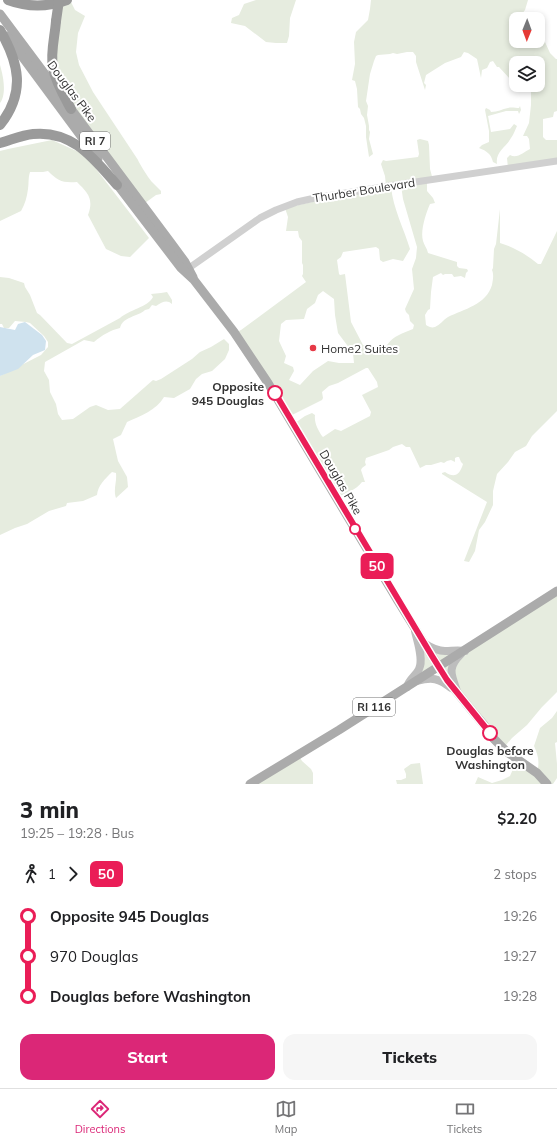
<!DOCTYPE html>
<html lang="en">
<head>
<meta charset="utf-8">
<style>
	body { margin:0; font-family:Mulish,sans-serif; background:#f6f6f6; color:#202124; height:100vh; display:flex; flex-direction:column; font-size:15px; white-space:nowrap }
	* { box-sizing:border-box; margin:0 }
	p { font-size:13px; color:#757577 }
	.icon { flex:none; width:22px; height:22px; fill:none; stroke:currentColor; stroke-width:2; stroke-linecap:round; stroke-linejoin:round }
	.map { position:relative; height:784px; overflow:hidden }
	.sheet { display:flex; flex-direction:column; background:#fff; flex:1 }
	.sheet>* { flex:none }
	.badge { padding:0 8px; border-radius:6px; font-size:14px; line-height:26px }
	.needle { width:26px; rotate:181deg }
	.buttons { position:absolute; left:509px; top:12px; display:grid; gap:8px }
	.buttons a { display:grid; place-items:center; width:36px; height:36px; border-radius:8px; background:#fff; box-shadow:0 2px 6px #0003; font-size:20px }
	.map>.badge { position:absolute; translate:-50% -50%; box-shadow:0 0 0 2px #fff }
	.legs { display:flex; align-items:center; gap:6px; height:44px; padding:0 20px; font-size:13px }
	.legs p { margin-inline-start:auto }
	.overview { display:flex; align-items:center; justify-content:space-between; height:68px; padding:0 20px }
	h1 { font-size:22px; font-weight:800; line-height:30px }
	.cta { display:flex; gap:8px; margin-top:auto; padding:8px 20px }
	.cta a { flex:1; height:46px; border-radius:12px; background:#db2777; color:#fff; font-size:16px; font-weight:800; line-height:46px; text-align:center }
	.cta a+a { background:#f6f6f6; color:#202124 }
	ul { padding:0 20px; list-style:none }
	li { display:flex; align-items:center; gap:14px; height:40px; font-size:15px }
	li i { display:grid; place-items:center; width:6px; height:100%; margin:0 5px; background:currentColor }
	li i::after { content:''; width:10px; height:10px; margin:-5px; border:3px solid; border-radius:50%; background:#fff }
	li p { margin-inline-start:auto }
	li:first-child i { background:linear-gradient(#0000 50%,currentColor 0) }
	li:last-child i { background:linear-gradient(currentColor 50%,#0000 0) }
	.dock { display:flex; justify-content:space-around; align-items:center; height:56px; border-top:1px solid #e0e0e0; background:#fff; font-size:11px; color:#757577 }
	.dock a { display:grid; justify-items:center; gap:2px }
	.dock .active { color:#db2777 }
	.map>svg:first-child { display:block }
	.green { fill:#e6ecdf; fill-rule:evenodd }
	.water { fill:#cfe2ee }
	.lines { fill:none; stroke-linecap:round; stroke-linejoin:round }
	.tertiary { stroke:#d0d0d0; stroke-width:7 }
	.secondary { stroke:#bdbdbd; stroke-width:8 }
	.primary { stroke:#ababab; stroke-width:9 }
	.motorway { stroke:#9a9a9a; stroke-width:10 }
	.motorway-bridge { stroke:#9a9a9a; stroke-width:10 }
	.line-1-casing { stroke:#fff; stroke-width:9 }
	.line-1 { stroke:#ea1d57; stroke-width:6 }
	.poi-dot { fill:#e63946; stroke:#fff; stroke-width:1.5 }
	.stop-1-dot { fill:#fff; stroke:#ea1d57; stroke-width:2 }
	.labels { text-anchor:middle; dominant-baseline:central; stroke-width:4; stroke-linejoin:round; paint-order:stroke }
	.shield { fill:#fff; stroke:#707070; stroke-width:1 }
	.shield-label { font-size:11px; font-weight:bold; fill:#333 }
	.street-label { font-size:12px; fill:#333; stroke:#fff }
	.poi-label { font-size:12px; fill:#333; stroke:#fff; text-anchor:start }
	.stop-label { font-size:12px; font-weight:bold; fill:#333; stroke:#fff; text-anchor:end }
</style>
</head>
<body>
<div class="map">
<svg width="557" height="784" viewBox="0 0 557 784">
	<rect width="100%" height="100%" fill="#fff"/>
	<g class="green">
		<path d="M70,0L75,10L85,16L78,33L76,52L79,65L93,92L138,160C139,163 149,179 152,182C155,185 158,188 161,191V194L156,195L145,203L65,95L55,73L60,2Z"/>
		<polygon points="256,0 296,0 290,18 289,36 287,43 276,43 266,42 245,26 231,23 232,18 239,15 244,4"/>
		<path d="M371,0H528L525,10L518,19H516V41H538V39L545,42L550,53L556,59H557V111L554,112L553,117L543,119V137L546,140H557V162L508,168L507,158L510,155C517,159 524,152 530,149L529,139L527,136H523L529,123L531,105V88L530,86L520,85H538V63H516V83L513,81L510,82V79L499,67H497L493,61L490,62L487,68L482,70L481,78L477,59L468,53L464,52L461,57L445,63L426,75L424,83L426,85L425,90L416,62V56L413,52H407L397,54L393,53L390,54L378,55L376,56L374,61L370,74L366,101L368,106L367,115L369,126V130L370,132L369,139L373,154L369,157L366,137V126L364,118L361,114L360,109L358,107L357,89L355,81L352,80L355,64L354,42L356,32L368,20L370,9Z"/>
		<path d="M0,65C3,75 7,94 0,103Z"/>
		<path d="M520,106L521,110L519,114L518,111H506L488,116L491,132L510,129L514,124L517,126C515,130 514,134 511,138C506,147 495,152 497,164L493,162C491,154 487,151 479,148L482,145L489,142V131L485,110L486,108L490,110L491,112C498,112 502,109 508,108C511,107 516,108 519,108Z"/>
		<path d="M420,139L428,141L429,145L430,169L433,180L427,182V191L433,198L435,203L430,204C426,213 420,231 423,241C424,245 427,248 428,253L457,262V266L459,268L467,269L468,271L466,273L465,278L461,276L454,277L452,274H445L443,275L441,273L433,277L431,292L430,309L428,310L425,315L426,325C429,327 432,328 435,327C440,325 443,320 448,317C464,309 486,305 492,285C493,279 494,275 492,270L493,268L494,249L496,244L500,209V243C514,247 527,255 538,264H541L557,231V411L532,436L526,446L515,452L508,462L497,474L493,491V505L485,522L479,530L475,551L469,562L464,561L487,502L442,474V473L445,472C455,479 460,474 463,464L461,462L459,457H457L455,458V462L451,460L447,461L444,463L441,462L431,465H426L420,468L410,447H406L402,444L393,447L389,450L366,458L365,462L366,465L362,468L361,470L365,482H362C356,490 346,493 338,497L295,423L305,416L312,413L315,415C314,423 318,430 322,436L323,437L335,429L341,431L370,416L371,412L362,395L378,387L377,382L368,368H366L338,383L329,386L322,392L323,398L322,400L290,416L235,333L241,330L306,282L302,276L303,274V265L302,263V241L299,237L298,231H286L288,217L285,208L386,186L385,176L381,164L383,160L386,161L418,157L419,154L417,140ZM401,185L403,199L417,247L416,258L412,269L414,289L405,309L406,312L409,315L410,321L414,325L413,329C403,333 393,336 387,345L372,348L363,345L351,322L345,274L340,275L339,274L337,260L341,257L343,252L376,247L379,249L380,260L383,262L393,259L403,261L410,249C404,229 393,208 391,187ZM323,291L334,299L335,315L338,333L353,353L354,363H339L328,361L313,371L300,385L289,380L294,371L293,367L284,363L286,356L279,341L281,324L286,320L304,319L307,309L315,303L318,295Z"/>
		<path d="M52,140L81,153L93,165L149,238L130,257L121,256L106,249L88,215C94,199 88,193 77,182C62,183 58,181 48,171L43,172H30C28,178 29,183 28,189C27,197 25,204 21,211L0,221V151L8,149Z"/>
		<path d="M0,277L9,278L24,283L25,287L30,295L37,313L40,315L67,343L72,344L120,318C129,310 148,307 153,297L151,294L161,293L167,292L172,300V304C167,299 162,302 156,306L152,305L149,309L145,310C138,317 123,316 120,328C111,330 102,335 94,342L84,340L45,362L44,371L49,380L50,392L56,404L58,414L62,420L73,419L90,407L96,405L108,410L120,409L153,380L156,381L161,379L192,359L200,352L211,347L224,339L229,344V350L225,359L212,371L202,374L196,379L190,389L174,398L164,397C157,410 140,416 127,422L121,435L113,439L118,461L127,477L128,487L116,498C113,489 117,483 116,473L112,472C105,479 98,485 97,495L83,501L67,503L66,506L49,511L27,524L15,528L0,535V376L41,355L48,347V342L44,336L30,323L26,322L15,321L9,328H4L2,324H0Z"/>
		<polygon points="557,590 557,692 542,707 527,725 512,738 506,745 495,736 437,666 409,682 420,668 420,649 464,648"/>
		<path d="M557,711V742L555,743L557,764V778L553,784H475L478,777L492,783L502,780L510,776L513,769L521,760L537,772C540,762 538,755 534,746L540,728L552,718Z"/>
		<polygon points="298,754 302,761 311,769 313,773 313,784 248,784"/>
		<polygon points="420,763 423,784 397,784 396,780 401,780 406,778 406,774 404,769 411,764"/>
	</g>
	<polygon class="water" points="25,322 42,335 46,341 45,350 33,355 18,369 0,376 0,327 15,330 18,324"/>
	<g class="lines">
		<polyline class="tertiary" points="189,268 260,218 276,210 297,202 315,198 395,185 557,161"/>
		<g class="secondary">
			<path d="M424,643C430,647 437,651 445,651C452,651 457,650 465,651"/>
			<path d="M417,681C432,677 439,678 451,688"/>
			<path d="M407,687C409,679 416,676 419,669C424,659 417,641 415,631"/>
			<path d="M457,691C451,674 447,668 461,654"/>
		</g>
		<g class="primary">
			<polyline points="0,14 171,243 185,262 193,277"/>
			<polyline points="7,36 98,159"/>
			<polyline points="113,179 181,268 194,280 234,332 268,383 398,601 447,680 473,712 484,725 492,737 507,752 537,773 547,784"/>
			<polyline points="250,784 339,730 557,591"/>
		</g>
		<g class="motorway">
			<path d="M8,0C27,7 48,7 67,0"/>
			<path d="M56,21C55,36 50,53 53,68C56,83 64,96 71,109"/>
			<path d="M0,30C19,63 26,92 0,125"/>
			<path d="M0,143C11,140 22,135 33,134C73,130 94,159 117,185"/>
		</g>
		<polyline class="motorway-bridge" points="56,21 59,0"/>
	</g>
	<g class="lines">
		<g class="line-1-casing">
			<polyline id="line-1" points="275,393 432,656 447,680 490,733"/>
		</g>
		<use href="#line-1" class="line-1"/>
	</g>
	<circle class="poi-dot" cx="313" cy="348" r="4"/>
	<g class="stop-1-dot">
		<circle cx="275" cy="393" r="7"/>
		<circle cx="355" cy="529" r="5"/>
		<circle cx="490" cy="733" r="7"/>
	</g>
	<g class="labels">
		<g class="shield">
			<rect x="80" y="132" width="30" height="18" rx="3"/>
			<rect x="353" y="698" width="42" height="18" rx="3"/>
		</g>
		<g class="shield-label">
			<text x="95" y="141">RI 7</text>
			<text x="374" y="707">RI 116</text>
		</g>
		<g class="street-label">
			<text transform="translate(72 91) rotate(53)">Douglas Pike</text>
			<text transform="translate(364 190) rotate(-9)">Thurber Boulevard</text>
			<text transform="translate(341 482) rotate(60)">Douglas Pike</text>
		</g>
		<g class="poi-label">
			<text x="321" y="348">Home2 Suites</text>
		</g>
		<g class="stop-label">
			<text x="264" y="386">Opposite<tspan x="264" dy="14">945 Douglas</tspan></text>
			<text x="490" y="750" text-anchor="middle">Douglas before<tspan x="490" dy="14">Washington</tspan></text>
		</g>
	</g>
</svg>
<div class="buttons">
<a><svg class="needle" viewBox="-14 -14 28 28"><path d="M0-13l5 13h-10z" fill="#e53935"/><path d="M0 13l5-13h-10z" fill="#757577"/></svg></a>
<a><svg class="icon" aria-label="layers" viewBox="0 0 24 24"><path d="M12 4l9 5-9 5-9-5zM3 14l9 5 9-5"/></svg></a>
</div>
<b class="badge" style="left:377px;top:566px;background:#ea1d57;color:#fff">50</b>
</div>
<section class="sheet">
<div class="overview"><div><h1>3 min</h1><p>19:25 – 19:28 · Bus</p></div><b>$2.20</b></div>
<div class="legs"><svg class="icon" aria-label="walk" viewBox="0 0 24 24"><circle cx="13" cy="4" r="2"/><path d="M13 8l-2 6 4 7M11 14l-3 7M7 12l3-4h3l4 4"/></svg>1<svg class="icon" aria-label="forward" viewBox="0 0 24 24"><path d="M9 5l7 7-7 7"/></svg><b class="badge" style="background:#ea1d57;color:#fff">50</b><p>2 stops</p></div>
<ul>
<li><i style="color:#ea1d57"></i><b>Opposite 945 Douglas</b><p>19:26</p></li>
<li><i style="color:#ea1d57"></i><span>970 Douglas</span><p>19:27</p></li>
<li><i style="color:#ea1d57"></i><b>Douglas before Washington</b><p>19:28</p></li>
</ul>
<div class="cta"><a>Start</a><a>Tickets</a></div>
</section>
<nav class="dock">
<a class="active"><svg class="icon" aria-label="directions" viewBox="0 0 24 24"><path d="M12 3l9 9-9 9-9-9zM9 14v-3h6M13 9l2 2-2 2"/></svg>Directions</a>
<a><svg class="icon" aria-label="map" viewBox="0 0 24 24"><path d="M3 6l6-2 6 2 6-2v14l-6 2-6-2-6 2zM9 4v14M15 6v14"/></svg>Map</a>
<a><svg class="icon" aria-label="tickets" viewBox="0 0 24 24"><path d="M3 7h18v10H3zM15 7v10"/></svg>Tickets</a>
</nav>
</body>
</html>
